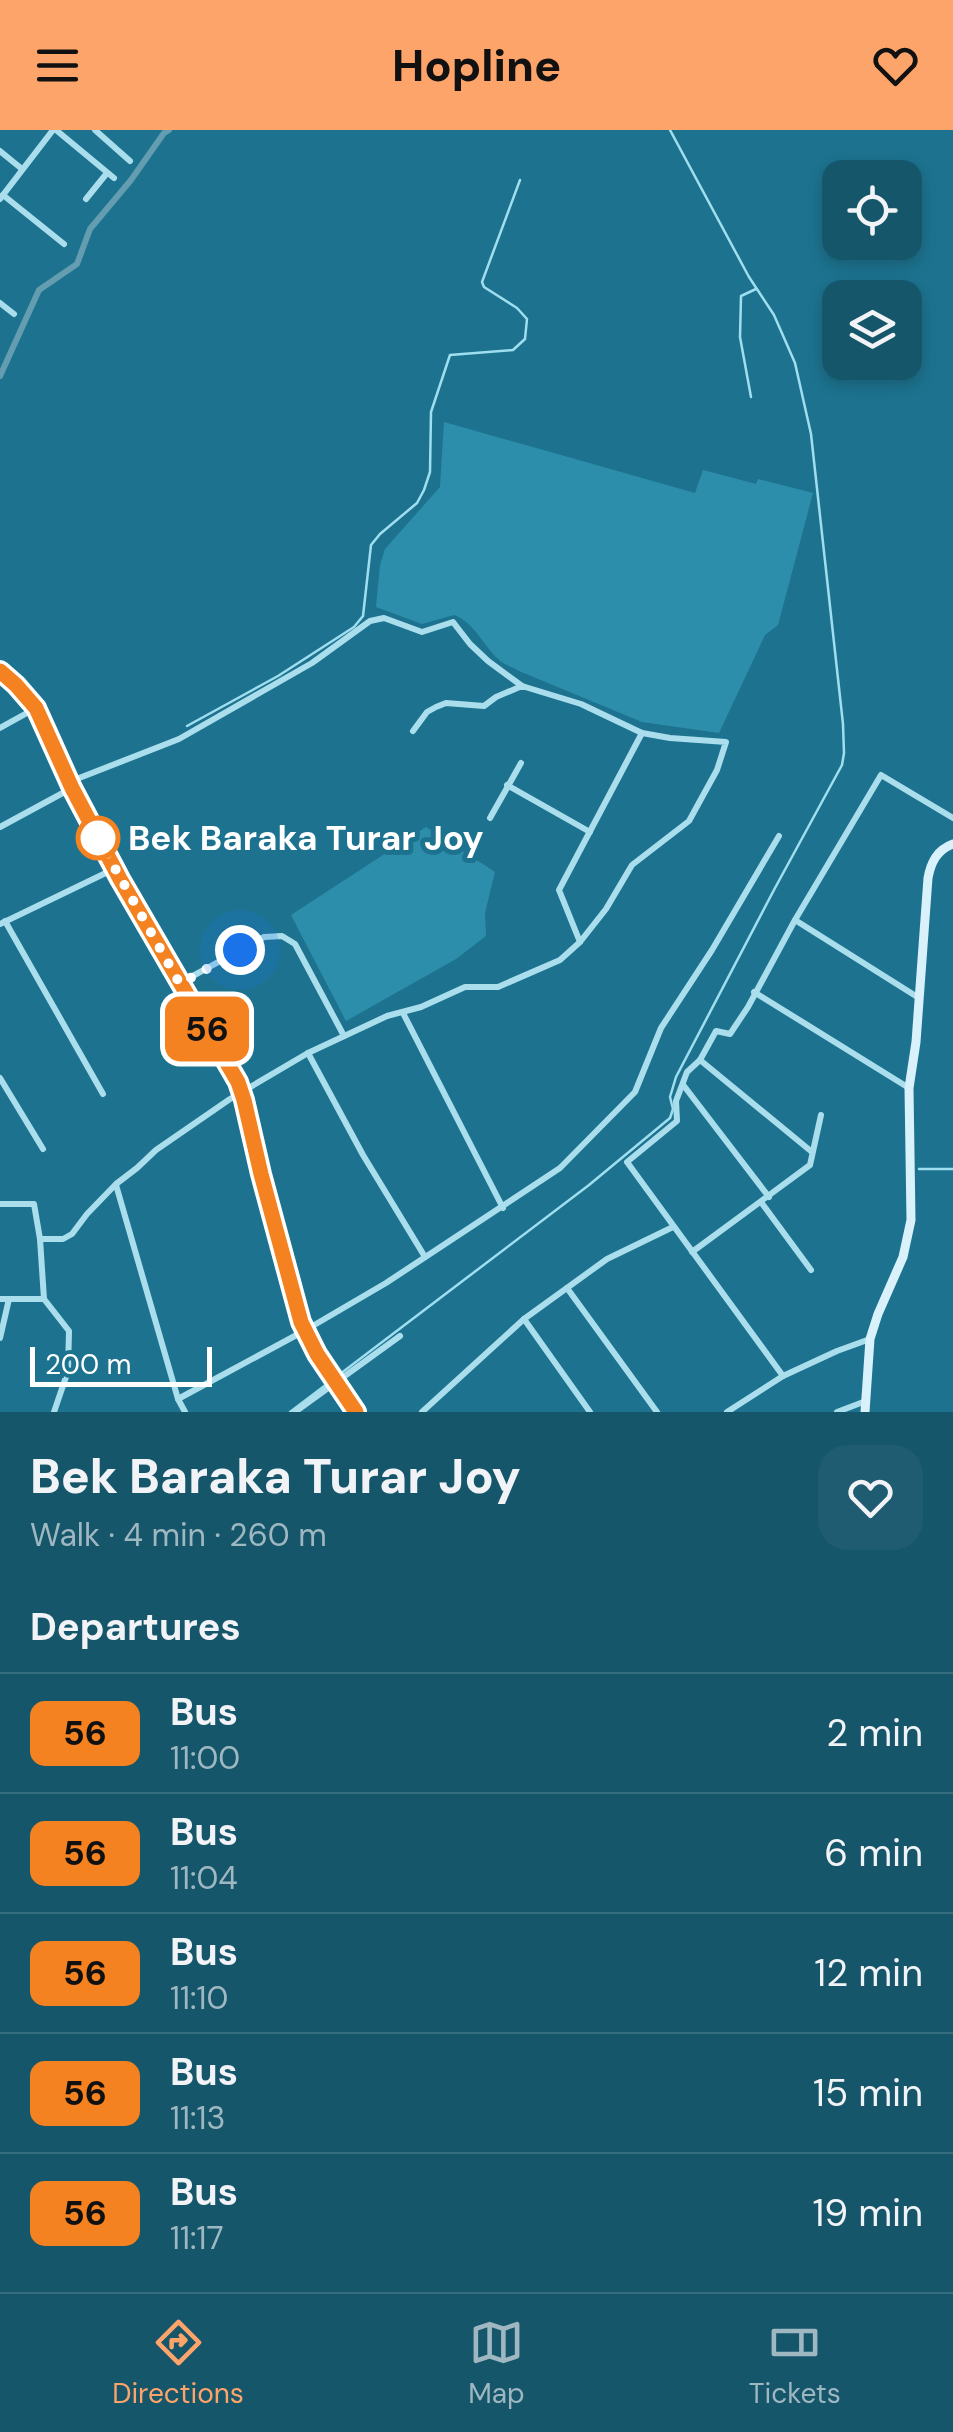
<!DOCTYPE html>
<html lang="en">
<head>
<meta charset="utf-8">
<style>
	body { margin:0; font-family:"DM Sans",sans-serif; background:#1f5c71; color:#f1f3f6; height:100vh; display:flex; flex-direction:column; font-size:38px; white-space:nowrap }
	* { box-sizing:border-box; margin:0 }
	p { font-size:32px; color:#9eb7c1 }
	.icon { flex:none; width:55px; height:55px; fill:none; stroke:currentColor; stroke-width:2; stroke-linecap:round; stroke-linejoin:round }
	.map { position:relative; height:1282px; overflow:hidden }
	.details { display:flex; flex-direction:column; background:#16566b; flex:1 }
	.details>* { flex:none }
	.badge { padding:0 20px; border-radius:15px; font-size:35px; line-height:65px }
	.controls { position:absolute; left:822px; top:30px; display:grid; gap:20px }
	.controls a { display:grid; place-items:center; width:100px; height:100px; border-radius:20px; background:#16566b; box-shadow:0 5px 15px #0003; font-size:50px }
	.scale { position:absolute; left:30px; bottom:25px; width:182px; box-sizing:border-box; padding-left:10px; border:5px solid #fff; border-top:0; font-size:28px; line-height:35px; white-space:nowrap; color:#fff; -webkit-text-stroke:8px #1d738f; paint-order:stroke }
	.you { position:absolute; width:50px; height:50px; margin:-25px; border:8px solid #fff; border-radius:50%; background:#1a73e8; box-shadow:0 0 0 15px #1a73e833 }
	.map>.badge { position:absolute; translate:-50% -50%; box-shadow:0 0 0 5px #fff }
	h2 { padding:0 30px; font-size:38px; line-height:90px }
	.round { display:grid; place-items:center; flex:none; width:105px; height:105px; border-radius:30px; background:#1f5c71 }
	.summary { display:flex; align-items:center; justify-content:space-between; height:170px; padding:0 30px }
	h1 { font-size:48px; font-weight:800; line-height:75px }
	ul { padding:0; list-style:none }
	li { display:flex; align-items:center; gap:30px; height:120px; padding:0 30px; border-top:2px solid #356c7e }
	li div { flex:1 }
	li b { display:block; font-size:38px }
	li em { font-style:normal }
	li .badge { min-width:110px; font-weight:700; text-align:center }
	header { display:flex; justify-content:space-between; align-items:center; height:130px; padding:0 30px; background:#fda46a; color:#111; font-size:45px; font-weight:800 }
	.menu { display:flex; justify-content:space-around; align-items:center; height:140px; border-top:2px solid #356c7e; background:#16566b; font-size:28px; color:#9eb7c1 }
	.menu a { display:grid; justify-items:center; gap:5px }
	.menu .active { color:#fda46a }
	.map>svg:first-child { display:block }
	.green { fill:#2d8eab }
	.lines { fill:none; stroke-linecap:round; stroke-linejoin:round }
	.stream { stroke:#9fdeef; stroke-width:2.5 }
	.canal { stroke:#639daf; stroke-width:6 }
	.street { stroke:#abdeed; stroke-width:6 }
	.secondary { stroke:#d8f1fa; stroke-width:9 }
	.line-casing { stroke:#fff; stroke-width:22 }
	.line { stroke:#f58220; stroke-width:15 }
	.walk { stroke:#fff; stroke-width:10; stroke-dasharray:0 18 }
	.stop-dot { fill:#fff; stroke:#f58220; stroke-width:5 }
	.labels { text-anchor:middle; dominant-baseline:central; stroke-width:10; stroke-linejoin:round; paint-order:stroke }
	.stop-label { font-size:35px; font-weight:bold; fill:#fff; stroke:#1d738f; text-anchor:start }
</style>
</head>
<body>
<header><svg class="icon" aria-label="menu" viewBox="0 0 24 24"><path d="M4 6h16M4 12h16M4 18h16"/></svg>Hopline<svg class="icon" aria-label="heart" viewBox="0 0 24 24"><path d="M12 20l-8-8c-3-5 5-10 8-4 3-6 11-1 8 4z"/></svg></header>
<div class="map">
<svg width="953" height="1282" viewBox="0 0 953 1282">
	<rect width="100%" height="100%" fill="#1d738f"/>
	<g class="green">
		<path d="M444,292L695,363L703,340L756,354L758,349L813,363L778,495L765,505L719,603L642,592L519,541C514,538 508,536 503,533C484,519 477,494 454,485L422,494L376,477L380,435L385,419L440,357Z"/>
		<polygon points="426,697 495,742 485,783 486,806 456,829 346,891 291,785"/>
	</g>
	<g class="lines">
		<g class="stream">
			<polyline points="751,267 740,207 741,166 756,159"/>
			<polyline points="187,596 278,546 354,497 363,486 371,415 380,404 417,373 424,360 430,342 431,282 450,225 513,220 525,209 527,189 517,178 484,157 482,152 520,50"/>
			<polyline points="919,1039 953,1039"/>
			<polyline points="290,1282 589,1055 670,988 673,979 670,967 676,947 775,758 842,635 844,623 843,594 811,304 795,233 774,185 749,147 670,0"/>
		</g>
		<polyline class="canal" points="0,246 39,160 77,134 90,99 131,50 164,3 169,0"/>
		<g class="street">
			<polyline points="56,0 114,48"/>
			<polyline points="95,0 130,31"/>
			<polyline points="0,21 22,39"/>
			<polyline points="3,65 64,114"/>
			<polyline points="0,69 53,0"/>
			<polyline points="86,69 107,43"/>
			<polyline points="0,173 14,184"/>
			<polyline points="0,598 36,578"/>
			<polyline points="69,652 179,609 312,533 370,491 384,488 422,502 453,492 470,514 488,531 522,556"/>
			<polyline points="507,655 590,702"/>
			<polyline points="490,688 521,633"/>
			<polyline points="0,697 72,658"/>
			<polyline points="795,790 919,868"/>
			<polyline points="5,791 103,964"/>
			<polyline points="0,794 114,739"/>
			<polyline points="580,812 559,760 642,603"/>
			<polyline points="180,853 264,807 282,806 295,814 344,906"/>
			<polyline points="754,862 909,958"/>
			<polyline points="403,883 503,1078"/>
			<polyline points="308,923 363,1025 425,1127"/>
			<polyline points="700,930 812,1022"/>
			<polyline points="0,948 43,1019"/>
			<polyline points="684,956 769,1067"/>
			<polyline points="116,1055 178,1269 185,1282"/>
			<polyline points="761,1072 811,1140"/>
			<polyline points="0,1074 34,1074 40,1109 44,1169 69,1201 68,1241 54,1282"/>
			<polyline points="40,1109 63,1109 72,1104 87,1084 116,1054 137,1038 156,1020 230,969 308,923 387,886 421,877 465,857 498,857 560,830 580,812 606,779 632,735 689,691 717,640 726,612 670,608 642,603 581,574 522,556 496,567 484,576 446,573 436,577 427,582 413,601"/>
			<polyline points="692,1122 810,1035 821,985"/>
			<polyline points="567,1158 657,1282"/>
			<polyline points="0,1169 44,1169"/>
			<polyline points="524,1189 590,1282"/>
			<polyline points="0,1208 9,1169"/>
			<polyline points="783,1246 627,1032 677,991 676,971 687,942 700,930 716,901 730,904 748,877 795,790 881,645 953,688"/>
			<polyline points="178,1269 304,1201 386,1153 560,1038 635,962 661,898 712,820 779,706"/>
			<polyline points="295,1282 400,1206"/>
			<polyline points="422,1282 524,1189 607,1129 673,1097"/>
			<polyline points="727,1282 783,1246 837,1221 870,1209"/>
			<polyline points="837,1282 866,1271"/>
		</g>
		<g class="secondary">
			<polyline points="0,541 22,561 36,578 72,658 120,749 238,953 245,970 261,1044 301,1192 317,1225 356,1282"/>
			<path d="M865,1282L870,1209L878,1184L903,1127L911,1090L909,958L916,912L928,748C931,732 937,720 953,714"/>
		</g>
	</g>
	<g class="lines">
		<g class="line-casing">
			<polyline id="line" points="0,541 16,555 36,578 72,658 120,749 238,952 244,970 261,1044 301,1192 317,1224 356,1282"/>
		</g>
		<use href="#line" class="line"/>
		<polyline class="walk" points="98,708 180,854 240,820"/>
	</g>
	<circle class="stop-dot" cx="98" cy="708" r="20"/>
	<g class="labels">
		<g class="stop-label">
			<text x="128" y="708">Bek Baraka Turar Joy</text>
		</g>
	</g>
</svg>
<div class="controls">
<a><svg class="icon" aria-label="locate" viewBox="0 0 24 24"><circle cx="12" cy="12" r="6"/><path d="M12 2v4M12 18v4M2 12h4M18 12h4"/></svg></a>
<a><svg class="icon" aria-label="layers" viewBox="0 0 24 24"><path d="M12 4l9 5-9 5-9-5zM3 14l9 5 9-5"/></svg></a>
</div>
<div class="scale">200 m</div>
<div class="you" style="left:240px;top:820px"></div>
<b class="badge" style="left:207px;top:899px;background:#f58220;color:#111">56</b>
</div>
<section class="details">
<div class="summary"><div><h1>Bek Baraka Turar Joy</h1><p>Walk · 4 min · 260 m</p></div><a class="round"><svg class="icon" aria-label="heart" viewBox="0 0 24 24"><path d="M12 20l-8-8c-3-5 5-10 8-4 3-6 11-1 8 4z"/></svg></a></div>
<h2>Departures</h2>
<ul>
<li><span class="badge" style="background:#f58220;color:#111">56</span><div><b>Bus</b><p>11:00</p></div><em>2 min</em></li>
<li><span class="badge" style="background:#f58220;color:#111">56</span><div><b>Bus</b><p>11:04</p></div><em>6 min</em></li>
<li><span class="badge" style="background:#f58220;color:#111">56</span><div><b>Bus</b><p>11:10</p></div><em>12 min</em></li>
<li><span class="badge" style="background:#f58220;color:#111">56</span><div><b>Bus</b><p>11:13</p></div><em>15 min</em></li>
<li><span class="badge" style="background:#f58220;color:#111">56</span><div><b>Bus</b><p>11:17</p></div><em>19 min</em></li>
</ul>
</section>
<nav class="menu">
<a class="active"><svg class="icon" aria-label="directions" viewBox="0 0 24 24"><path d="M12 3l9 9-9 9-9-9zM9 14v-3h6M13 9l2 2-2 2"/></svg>Directions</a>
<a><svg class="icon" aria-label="map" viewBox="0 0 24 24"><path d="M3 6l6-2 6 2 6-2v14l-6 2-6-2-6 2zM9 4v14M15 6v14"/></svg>Map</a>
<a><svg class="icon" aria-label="tickets" viewBox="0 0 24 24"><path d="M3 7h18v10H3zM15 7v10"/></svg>Tickets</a>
</nav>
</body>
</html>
